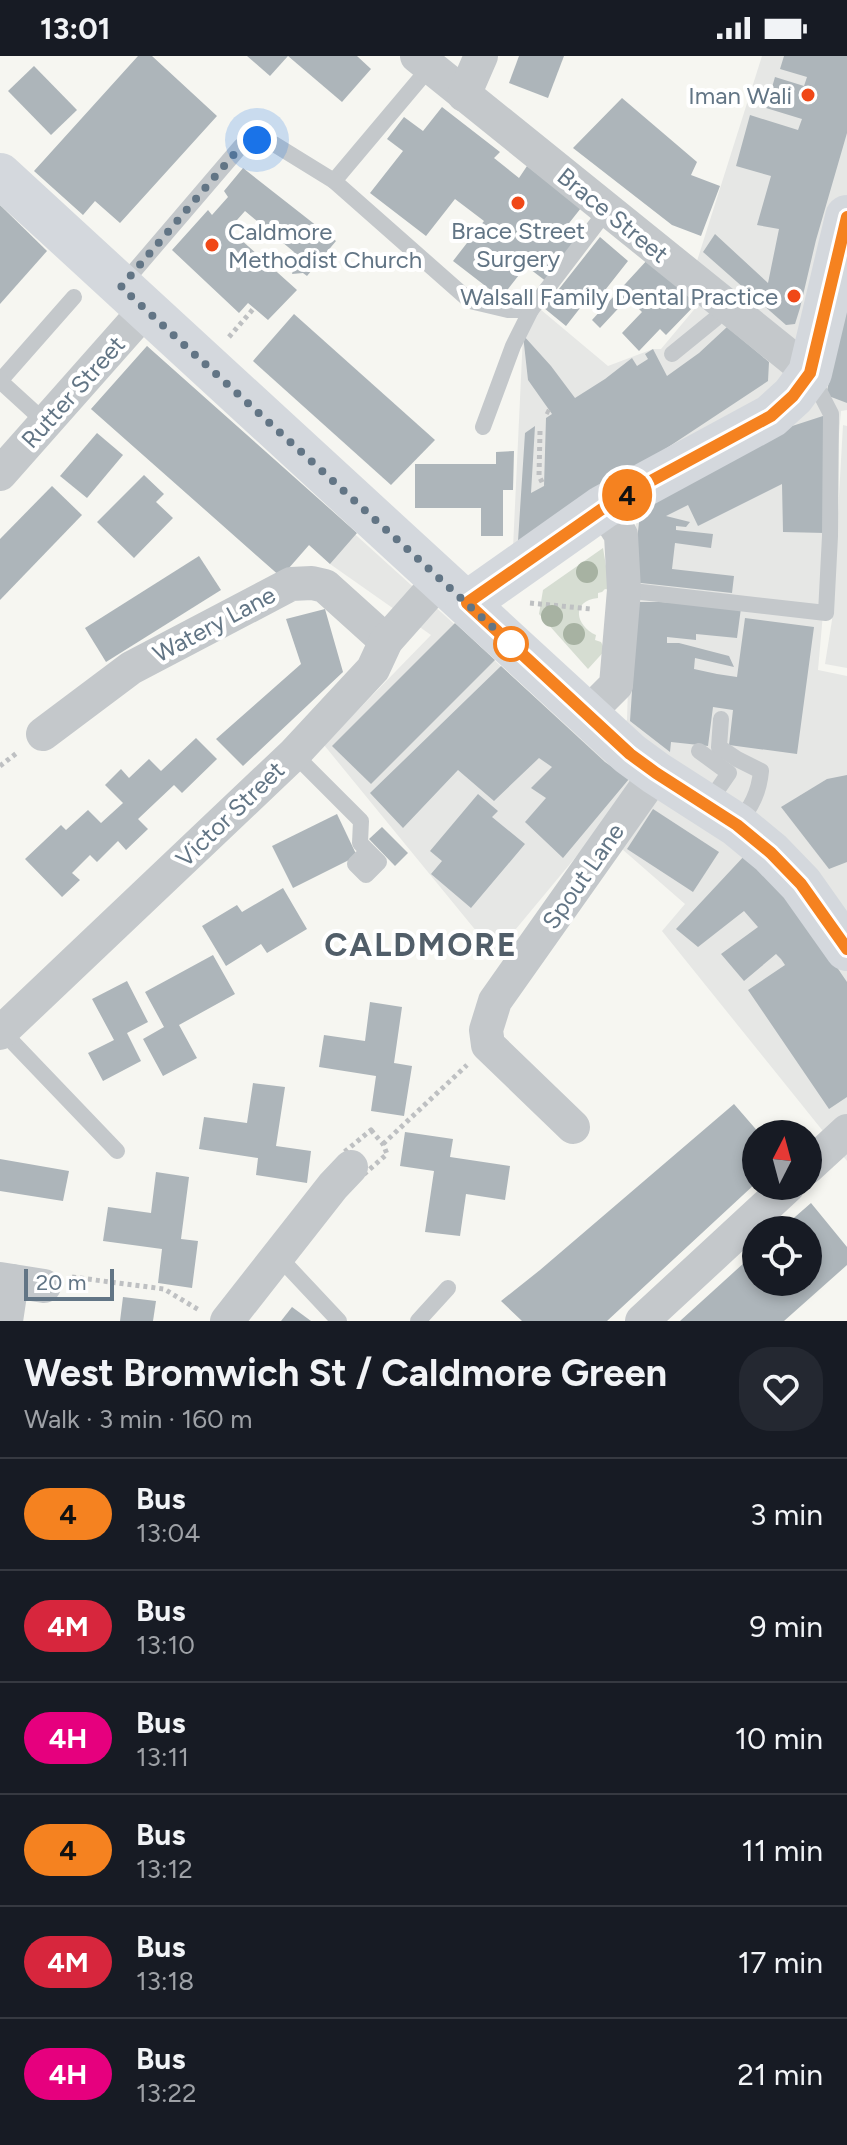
<!DOCTYPE html>
<html lang="en">
<head>
<meta charset="utf-8">
<style>
	body { margin:0; font-family:Figtree,sans-serif; background:#242831; color:#f1f3f6; height:100vh; display:flex; flex-direction:column; font-size:30px; white-space:nowrap }
	* { box-sizing:border-box; margin:0 }
	p { font-size:26px; color:#9ea1a6 }
	.icon { flex:none; width:44px; height:44px; fill:none; stroke:currentColor; stroke-width:2; stroke-linecap:round; stroke-linejoin:round }
	.map { position:relative; height:1265px; overflow:hidden }
	.panel { display:flex; flex-direction:column; background:#171b24; flex:1 }
	.panel>* { flex:none }
	.badge { padding:0 16px; border-radius:26px; font-size:28px; line-height:52px }
	.needle { width:52px; rotate:6deg }
	.buttons { position:absolute; left:742px; top:1064px; display:grid; gap:16px }
	.buttons a { display:grid; place-items:center; width:80px; height:80px; border-radius:50%; background:#171b24; box-shadow:0 4px 12px #0003; font-size:40px }
	.scale { position:absolute; left:24px; bottom:20px; width:90px; box-sizing:border-box; padding-left:8px; border:4px solid #627585; border-top:0; font-size:22px; line-height:28px; white-space:nowrap; color:#627585; -webkit-text-stroke:6px #fff; paint-order:stroke }
	.you { position:absolute; width:40px; height:40px; margin:-20px; border:6px solid #fff; border-radius:50%; background:#1a73e8; box-shadow:0 0 0 12px #1a73e833 }
	.map>.badge { position:absolute; translate:-50% -50%; box-shadow:0 0 0 4px #fff }
	.round { display:grid; place-items:center; flex:none; width:84px; height:84px; border-radius:32px; background:#242831 }
	.overview { display:flex; align-items:center; justify-content:space-between; height:136px; padding:0 24px }
	h1 { font-size:38px; font-weight:700; line-height:60px }
	ul { padding:0; list-style:none }
	li { display:flex; align-items:center; gap:24px; height:112px; padding:0 24px; border-top:2px solid #363941 }
	li div { flex:1 }
	li b { display:block; font-size:30px }
	li em { font-style:normal }
	li .badge { min-width:88px; font-weight:700; text-align:center }
	.status { display:flex; justify-content:space-between; align-items:center; height:56px; padding:0 40px; background:#171b24; direction:ltr }
	.status svg { height:22px; fill:currentColor }
	.map>svg:first-child { display:block }
	.built { fill:#e6e7e5 }
	.green { fill:#d6ddd2 }
	.building { fill:#adb5ba }
	.lines { fill:none; stroke-linecap:round; stroke-linejoin:round }
	.path { stroke:#bec0c2; stroke-width:5; stroke-dasharray:4 4; stroke-linecap:butt }
	.lane { stroke:#c4c8cb; stroke-width:16 }
	.street { stroke:#c4c8cb; stroke-width:34 }
	.secondary { stroke:#d4d8dd; stroke-width:44 }
	.tree { fill:#a7b2a2 }
	.line-casing { stroke:#fff; stroke-width:18 }
	.line { stroke:#f58220; stroke-width:12 }
	.walk { stroke:#627585; stroke-width:8; stroke-dasharray:0 14.4 }
	.poi-dot { fill:#f04817; stroke:#fff; stroke-width:3 }
	.stop-dot { fill:#fff; stroke:#f58220; stroke-width:4 }
	.labels { text-anchor:middle; dominant-baseline:central; stroke-width:8; stroke-linejoin:round; paint-order:stroke }
	.poi-label { font-size:24px; fill:#627585; stroke:#fff; text-anchor:end }
	.street-label { font-size:24px; fill:#627585; stroke:#fff }
	.district-label { font-size:32px; font-weight:bold; letter-spacing:2px; fill:#515e69; stroke:#fff }
</style>
</head>
<body>
<div class="status"><b>13:01</b><svg viewBox="0 0 49 12"><path d="M0 12V9h3v3zM5 12V6h3v6zM10 12V3h3v9zM15 12V0h3v12zM26 1h20v11H26zM47 4h2v5h-2z"/></svg></div>
<div class="map">
<svg width="847" height="1265" viewBox="0 0 847 1265">
	<rect width="100%" height="100%" fill="#f6f6f1"/>
	<g class="built">
		<polygon points="762,0 847,0 847,354 841,355 818,614 847,620 847,1105 662,875 685,848 599,773 495,898 324,689 431,579 330,508 309,489 281,521 91,353 147,290 589,690 627,664 631,529 640,420 513,492 523,279 540,253 608,310 653,293 661,293 718,225 697,205"/>
		<polygon points="843,369 847,370 847,612 825,608 832,564"/>
	</g>
	<path class="green" d="M603,492L610,534L605,533L602,536L598,537V542C570,545 576,570 596,579L595,584L601,586L603,590L608,591L588,613L539,558L543,534Z"/>
	<g class="building">
		<polygon points="138,0 152,0 217,60 120,167 95,145 83,159 34,115"/>
		<polygon points="247,0 288,0 270,20"/>
		<polygon points="288,0 357,0 371,13 342,46"/>
		<polygon points="519,0 564,0 548,42 509,27"/>
		<polygon points="784,0 847,0 847,77 816,184 800,252 795,268 786,269 703,196 715,178 768,227 779,173 757,169 771,120 736,110 750,59 798,74 802,63 766,52 775,21 804,30 807,21 780,13"/>
		<polygon points="34,10 77,54 51,79 8,35"/>
		<polygon points="622,42 697,106 691,119 720,130 701,180 672,169 573,92"/>
		<polygon points="442,51 500,96 494,102 519,122 527,110 581,152 562,176 577,188 547,226 526,210 501,242 453,205 484,165 455,143 426,180 370,137 403,95 387,83 404,61 423,75"/>
		<polygon points="243,112 336,185 307,220 303,217 292,218 294,211 287,204 294,196 245,155 229,173 297,234 268,264 248,247 239,257 172,194 208,154 212,159 228,141 224,135"/>
		<polygon points="0,149 47,195 0,248"/>
		<polygon points="600,181 628,205 602,238 595,233 566,270 544,252"/>
		<polygon points="649,202 696,248 666,279 660,273 639,295 622,277 642,256 628,242 600,272 592,264"/>
		<polygon points="847,248 847,347 826,339"/>
		<polygon points="294,258 435,384 391,429 253,305"/>
		<polygon points="727,271 769,306 768,325 632,415 518,485 525,377 535,370 531,437 544,430 546,362 552,358 528,324 523,279 551,310 575,342 605,323 632,302 637,310 648,303 645,298 653,293 667,320 699,297"/>
		<polygon points="147,290 357,477 330,508 309,489 281,521 91,353"/>
		<polygon points="826,359 825,477 783,476 782,428 698,470 688,449 666,460 690,466 686,471 676,470 676,474 713,478 711,492 675,487 672,513 734,520 732,537 632,526 641,450 780,374"/>
		<polygon points="97,377 123,399 87,442 60,420"/>
		<polygon points="514,395 513,434 503,434 503,480 481,480 481,452 415,452 415,408 496,408 496,396"/>
		<polygon points="144,419 164,438 156,446 173,462 134,502 97,466"/>
		<polygon points="52,430 82,459 0,544 0,483"/>
		<polygon points="199,500 221,534 106,606 85,572"/>
		<polygon points="638,546 661,546 741,552 737,582 696,578 696,584 667,581 667,587 679,587 729,600 734,611 695,602 694,613 717,618 737,621 745,562 814,571 797,698 729,689 733,654 713,651 708,690 671,686 670,696 630,665"/>
		<polygon points="325,553 343,616 243,710 216,683 301,608 286,563"/>
		<polygon points="455,567 495,604 371,728 332,690"/>
		<polygon points="501,610 605,706 629,723 563,802 525,766 546,742 531,732 552,711 539,702 494,745 458,714 403,772 370,737"/>
		<polygon points="196,682 217,703 182,737 174,729 138,763 148,773 126,794 118,785 97,806 90,799 72,817 80,824 62,841 25,803 61,769 66,774 88,754 101,767 123,747 105,729 121,713 129,722 149,703 161,715"/>
		<polygon points="847,719 847,806 829,813 781,751 827,723"/>
		<polygon points="478,738 498,755 492,761 525,788 471,852 431,818 442,805 430,795"/>
		<polygon points="653,753 719,796 693,836 627,793"/>
		<polygon points="337,758 357,800 293,832 272,790"/>
		<polygon points="382,771 408,797 395,810 369,783"/>
		<polygon points="746,798 785,835 847,926 847,1041 829,1053 748,934 785,909 781,903 776,898 744,925 721,898 758,871 744,855 698,891 676,873"/>
		<polygon points="283,832 307,873 267,897 261,888 226,910 202,870 237,849 242,856"/>
		<polygon points="213,899 235,938 179,969 197,1002 163,1020 143,983 164,971 145,936"/>
		<polygon points="127,925 148,966 127,977 141,1005 103,1025 88,997 114,984 92,943"/>
		<polygon points="370,946 402,951 394,1007 412,1010 404,1060 371,1055 376,1020 319,1011 324,979 365,985"/>
		<polygon points="253,1027 285,1031 276,1090 311,1095 307,1127 256,1119 258,1102 199,1093 204,1061 247,1067"/>
		<polygon points="734,1048 760,1078 756,1078 756,1127 607,1265 522,1265 501,1245 540,1214"/>
		<polygon points="405,1076 453,1083 450,1101 510,1110 505,1144 466,1138 460,1180 425,1176 434,1115 400,1110"/>
		<polygon points="0,1103 69,1115 63,1145 0,1135"/>
		<polygon points="156,1116 189,1121 181,1183 198,1185 192,1232 158,1227 162,1193 103,1185 108,1151 151,1157"/>
		<polygon points="811,1147 847,1191 847,1209 784,1265 680,1265 756,1196 756,1226 808,1226 808,1174 780,1174"/>
		<polygon points="123,1241 156,1245 153,1265 120,1265"/>
		<polygon points="292,1251 311,1265 281,1265"/>
	</g>
	<g class="lines">
		<g class="path">
			<polyline points="229,281 254,252"/>
			<polyline points="546,355 552,358"/>
			<polyline points="540,375 539,420 544,430"/>
			<polyline points="530,547 591,553"/>
			<polyline points="0,710 18,696"/>
			<polygon points="371,1074 383,1088 387,1098 362,1120 351,1111 342,1098"/>
			<polyline points="383,1088 467,1009"/>
			<polyline points="72,1221 164,1233 199,1254"/>
		</g>
		<g class="lane">
			<polyline points="430,11 334,125 470,245 508,254 531,254 607,154"/>
			<polyline points="123,228 241,90 257,84 274,88 334,125"/>
			<polyline points="672,298 715,263 725,249"/>
			<polyline points="0,325 74,241"/>
			<polyline points="0,325 45,366"/>
			<polyline points="483,371 513,290 531,254"/>
			<polyline points="624,534 826,557 830,480 831,358 811,319"/>
			<path d="M721,663L719,691L737,703L761,715C759,737 751,751 738,768"/>
			<polyline points="699,695 729,717 707,749"/>
			<polyline points="294,698 361,765 360,787 379,806 366,819 355,808 368,795"/>
			<polyline points="2,975 117,1095"/>
			<polyline points="278,1200 339,1265"/>
			<polyline points="418,1265 448,1232"/>
		</g>
		<g class="street">
			<polyline points="417,0 810,317"/>
			<polyline points="464,39 481,0"/>
			<polyline points="0,418 146,253"/>
			<polyline points="587,658 616,629 624,534 621,479 603,451"/>
			<polyline points="43,678 131,612 291,528 312,527 325,530 386,585"/>
			<polyline points="0,977 294,698 373,613 386,585 441,523"/>
			<polyline points="573,1071 488,989 486,974 495,945 656,717"/>
			<polyline points="808,1111 847,1075"/>
			<polyline points="0,1223 44,1230"/>
			<polyline points="6,1265 12,1225"/>
			<polyline points="227,1265 333,1130 351,1111"/>
			<polyline points="642,1265 788,1130"/>
		</g>
		<g class="secondary">
			<polyline points="0,119 630,698 656,717 737,769 771,797 801,828 847,893"/>
			<polyline points="467,547 603,451 771,360 793,340 810,317 847,161"/>
		</g>
	</g>
	<g class="tree">
		<circle cx="587" cy="516" r="11"/>
		<circle cx="552" cy="560" r="11"/>
		<circle cx="574" cy="578" r="11"/>
	</g>
	<g class="lines">
		<g class="line-casing">
			<polyline id="line" points="847,161 810,317 793,340 771,360 612,446 467,547 630,698 656,717 737,769 771,797 801,828 847,893"/>
		</g>
		<use href="#line" class="line"/>
		<polyline class="walk" points="257,84 241,90 121,231 511,588"/>
	</g>
	<g class="poi-dot">
		<circle cx="808" cy="39" r="8"/>
		<circle cx="518" cy="147" r="8"/>
		<circle cx="212" cy="189" r="8"/>
		<circle cx="794" cy="240" r="8"/>
	</g>
	<circle class="stop-dot" cx="511" cy="588" r="16"/>
	<g class="labels">
		<g class="poi-label">
			<text x="792" y="39">Iman Wali</text>
			<text x="518" y="174" text-anchor="middle">Brace Street<tspan x="518" dy="28">Surgery</tspan></text>
			<text x="228" y="175" text-anchor="start">Caldmore<tspan x="228" dy="28">Methodist Church</tspan></text>
			<text x="778" y="240">Walsall Family Dental Practice</text>
		</g>
		<g class="street-label">
			<text transform="translate(613 159) rotate(39)">Brace Street</text>
			<text transform="translate(73 336) rotate(-48)">Rutter Street</text>
			<text transform="translate(214 568) rotate(-28)">Watery Lane</text>
			<text transform="translate(230 758) rotate(-44)">Victor Street</text>
			<text transform="translate(583 820) rotate(-55)">Spout Lane</text>
		</g>
		<g class="district-label">
			<text x="421" y="889">CALDMORE</text>
		</g>
	</g>
</svg>
<div class="buttons">
<a><svg class="needle" viewBox="-14 -14 28 28"><path d="M0-13l5 13h-10z" fill="#e53935"/><path d="M0 13l5-13h-10z" fill="#9ea1a6"/></svg></a>
<a><svg class="icon" aria-label="locate" viewBox="0 0 24 24"><circle cx="12" cy="12" r="6"/><path d="M12 2v4M12 18v4M2 12h4M18 12h4"/></svg></a>
</div>
<div class="scale">20 m</div>
<div class="you" style="left:257px;top:84px"></div>
<b class="badge" style="left:627px;top:439px;background:#f58220;color:#111">4</b>
</div>
<section class="panel">
<div class="overview"><div><h1>West Bromwich St / Caldmore Green</h1><p>Walk · 3 min · 160 m</p></div><a class="round"><svg class="icon" aria-label="heart" viewBox="0 0 24 24"><path d="M12 20l-8-8c-3-5 5-10 8-4 3-6 11-1 8 4z"/></svg></a></div>
<ul>
<li><span class="badge" style="background:#f58220;color:#111">4</span><div><b>Bus</b><p>13:04</p></div><em>3 min</em></li>
<li><span class="badge" style="background:#d7263d;color:#fff">4M</span><div><b>Bus</b><p>13:10</p></div><em>9 min</em></li>
<li><span class="badge" style="background:#e6007e;color:#fff">4H</span><div><b>Bus</b><p>13:11</p></div><em>10 min</em></li>
<li><span class="badge" style="background:#f58220;color:#111">4</span><div><b>Bus</b><p>13:12</p></div><em>11 min</em></li>
<li><span class="badge" style="background:#d7263d;color:#fff">4M</span><div><b>Bus</b><p>13:18</p></div><em>17 min</em></li>
<li><span class="badge" style="background:#e6007e;color:#fff">4H</span><div><b>Bus</b><p>13:22</p></div><em>21 min</em></li>
</ul>
</section>
</body>
</html>
